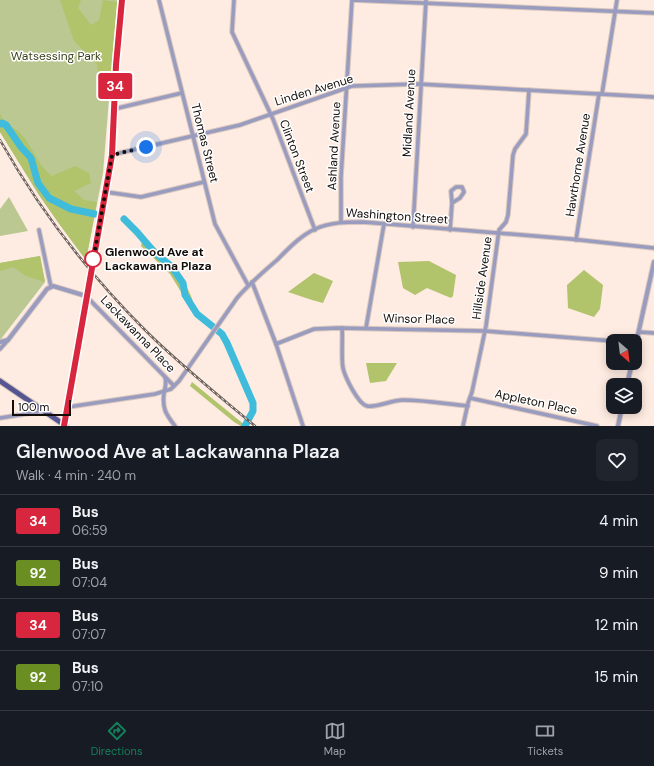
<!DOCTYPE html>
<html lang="en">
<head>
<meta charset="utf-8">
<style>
	body { margin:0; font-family:"DM Sans",sans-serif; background:#20242c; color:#f1f3f6; height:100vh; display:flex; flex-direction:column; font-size:15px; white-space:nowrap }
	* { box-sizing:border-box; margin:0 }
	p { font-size:13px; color:#9ea1a6 }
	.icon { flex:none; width:22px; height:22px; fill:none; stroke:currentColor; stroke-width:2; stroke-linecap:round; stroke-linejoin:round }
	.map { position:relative; height:426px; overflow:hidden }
	.drawer { display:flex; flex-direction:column; background:#171b24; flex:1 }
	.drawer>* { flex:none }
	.badge { padding:0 8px; border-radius:3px; font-size:14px; line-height:26px }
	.needle { width:26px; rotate:152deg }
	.controls { position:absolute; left:606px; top:334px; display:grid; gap:8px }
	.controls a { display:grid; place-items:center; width:36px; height:36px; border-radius:8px; background:#171b24; box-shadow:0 2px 10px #0003; font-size:20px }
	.scale { position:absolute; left:12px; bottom:10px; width:59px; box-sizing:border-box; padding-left:4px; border:2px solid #130d09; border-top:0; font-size:11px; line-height:14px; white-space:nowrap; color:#130d09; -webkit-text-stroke:3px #fff; paint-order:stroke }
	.you { position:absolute; width:20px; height:20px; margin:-10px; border:3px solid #fff; border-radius:50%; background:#1a73e8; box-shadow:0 0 0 6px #1a73e833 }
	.map>.badge { position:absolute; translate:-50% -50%; box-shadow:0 0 0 2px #fff }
	.round { display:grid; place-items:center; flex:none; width:42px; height:42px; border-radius:8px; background:#20242c }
	.headline { display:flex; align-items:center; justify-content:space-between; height:68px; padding:0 16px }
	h1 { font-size:19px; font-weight:600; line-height:30px }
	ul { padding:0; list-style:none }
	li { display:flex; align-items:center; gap:12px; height:52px; padding:0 16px; border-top:1px solid #363941 }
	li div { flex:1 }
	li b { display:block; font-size:15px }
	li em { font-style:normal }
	li .badge { min-width:44px; font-weight:700; text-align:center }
	.tabs { display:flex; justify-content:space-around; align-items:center; height:56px; border-top:1px solid #363941; background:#171b24; font-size:11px; color:#9ea1a6 }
	.tabs a { display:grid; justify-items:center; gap:2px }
	.tabs .on { color:#14815d }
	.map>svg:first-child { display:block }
	.green { fill:#bbc891 }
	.forest { fill:#b1c36b }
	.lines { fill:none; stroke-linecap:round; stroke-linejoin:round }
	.river { stroke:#3fbbdb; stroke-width:7 }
	.minor-casing { stroke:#d8c7be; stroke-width:5.5 }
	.tertiary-casing { stroke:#d8c7be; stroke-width:6 }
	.primary-casing { stroke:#d8c7be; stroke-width:7 }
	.minor { stroke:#999bbf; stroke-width:3.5 }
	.tertiary { stroke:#999bbf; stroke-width:4 }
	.primary { stroke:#555592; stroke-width:5 }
	.rail-casing { stroke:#6e635c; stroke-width:2.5 }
	.rail { stroke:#fff; stroke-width:1; stroke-dasharray:3; stroke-linecap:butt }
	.line-casing { stroke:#fff; stroke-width:9 }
	.line { stroke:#d7263d; stroke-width:6 }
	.walk { stroke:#130d09; stroke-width:4; stroke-dasharray:0 7.2 }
	.stop-dot { fill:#fff; stroke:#d7263d; stroke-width:2 }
	.labels { text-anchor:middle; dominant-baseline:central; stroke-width:3; stroke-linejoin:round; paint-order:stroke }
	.park-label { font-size:12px; fill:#3a421c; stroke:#fff }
	.street-label { font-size:12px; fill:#130d09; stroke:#fff }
	.stop-label { font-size:12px; font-weight:bold; fill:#130d09; stroke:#fff; text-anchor:start }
</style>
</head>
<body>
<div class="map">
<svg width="654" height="426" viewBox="0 0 654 426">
	<rect width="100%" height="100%" fill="#feebe1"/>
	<g class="green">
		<polygon points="0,0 117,0 103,173 86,260 60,225 39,195 0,132"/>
		<polygon points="9,197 28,231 0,236 0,209"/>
		<polygon points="40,256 45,282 1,339 0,339 0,263"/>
	</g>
	<g class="forest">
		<polygon points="60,0 81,0 78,8 91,25 99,20 103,0 117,2 109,95 100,94 97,64 74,41"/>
		<path d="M0,113C3,126 15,126 22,135C33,148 38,166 52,176L75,166L89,173L91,183L74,191L84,200L97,202L86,260L60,225L39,195L0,132Z"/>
		<path d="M136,228C153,246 198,288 194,313L170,274L141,246L142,241Z"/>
		<polygon points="40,256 45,282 26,276 13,267 0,271 0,263"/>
		<polygon points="429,261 456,275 453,296 451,298 427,288 415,295 403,288 398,262"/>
		<polygon points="584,270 603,285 600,309 594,317 568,308 567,285"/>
		<polygon points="314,273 333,281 323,303 312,300 288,292"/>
		<polygon points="366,363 397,363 386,381 370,383"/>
		<polygon points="192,382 246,426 241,426 234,422 190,386"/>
	</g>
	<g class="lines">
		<g class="river">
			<polyline points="0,124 2,123 6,125 21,147 31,158 38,183 49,198 71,209 95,214"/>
			<polyline points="124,219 137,232 155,253 171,266 183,283 185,295 197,314 222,334 227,343 253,403 253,411 245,426"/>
		</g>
		<g class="minor-casing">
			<g id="minor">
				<polyline points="159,0 215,224 248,285"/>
				<polyline points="234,0 232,32 273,119 315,230"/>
				<polyline points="602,94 617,0"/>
				<polyline points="114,109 182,93"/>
				<polyline points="111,155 240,125 352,86 418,84 654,97"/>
				<polyline points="106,192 141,197 204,182"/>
				<polyline points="341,222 341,177 352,0 654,13"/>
				<polyline points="413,227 426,0"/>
				<polyline points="39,230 51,287"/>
				<polyline points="450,230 452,203 460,198 464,192 462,187 456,187 451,191 452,203"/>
				<polyline points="576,240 599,94"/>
				<polyline points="252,282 276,344 303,426"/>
				<polyline points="86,296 174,386"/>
				<path d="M342,328C343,339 341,358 343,368C345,377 358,404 367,406C376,408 392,400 403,400C425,400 446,404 468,406"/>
				<polyline points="366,328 384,224"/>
				<polyline points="639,332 654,333"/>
				<polyline points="276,344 314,329 338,328 485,331 613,341"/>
				<polyline points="0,349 8,340"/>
				<path d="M165,377C167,384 165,387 164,393C162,409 166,414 175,426"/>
				<polyline points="470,398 597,426"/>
				<path d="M68,407L155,394L171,389L179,381L237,298C249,284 263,272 277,260C288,249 300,236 315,229C331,222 346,222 363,222L571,239L654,248"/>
				<polyline points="0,418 44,411"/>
				<polyline points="463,426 468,403 472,392 486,326 499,230 506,222 508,215 513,155 515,149 526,134 529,90"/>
			</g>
		</g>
		<g class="tertiary-casing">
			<g id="tertiary">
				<polyline points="0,342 8,340 47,289 53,286 86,296"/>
				<polyline points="635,348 654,262"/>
				<polyline points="627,385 632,363"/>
				<polyline points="65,425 111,155 116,65 123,0"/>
				<polyline points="618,426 622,407"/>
			</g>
		</g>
		<g class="primary-casing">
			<polyline id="primary" points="0,381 66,426"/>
		</g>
		<use href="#minor" class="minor"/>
		<use href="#tertiary" class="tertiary"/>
		<use href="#primary" class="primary"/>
		<g class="rail-casing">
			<path id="rail" d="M0,140C39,209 89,274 145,330C179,364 218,395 255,426"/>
		</g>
		<use href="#rail" class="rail"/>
	</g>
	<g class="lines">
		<g class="line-casing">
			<polyline id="line" points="64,426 112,155 116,65 122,0"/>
		</g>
		<use href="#line" class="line"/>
		<polyline class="walk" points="93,259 93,261 112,155 146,147"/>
	</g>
	<circle class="stop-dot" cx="93" cy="259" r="8"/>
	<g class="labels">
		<g class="park-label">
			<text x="56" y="56">Watsessing Park</text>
		</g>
		<g class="street-label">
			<text transform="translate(314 90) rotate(-17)">Linden Avenue</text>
			<text transform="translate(409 113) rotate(-87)">Midland Avenue</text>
			<text transform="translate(205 143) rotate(76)">Thomas Street</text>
			<text transform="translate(334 146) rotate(-87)">Ashland Avenue</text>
			<text transform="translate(297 156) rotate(69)">Clinton Street</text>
			<text transform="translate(578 165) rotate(-81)">Hawthorne Avenue</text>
			<text transform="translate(397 216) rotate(4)">Washington Street</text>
			<text transform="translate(482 278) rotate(-82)">Hillside Avenue</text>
			<text transform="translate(419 319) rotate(1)">Winsor Place</text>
			<text transform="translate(138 334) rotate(46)">Lackawanna Place</text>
			<text transform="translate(536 402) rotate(12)">Appleton Place</text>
		</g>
		<g class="stop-label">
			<text x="105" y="252">Glenwood Ave at<tspan x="105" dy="14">Lackawanna Plaza</tspan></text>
		</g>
	</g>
</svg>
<div class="controls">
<a><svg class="needle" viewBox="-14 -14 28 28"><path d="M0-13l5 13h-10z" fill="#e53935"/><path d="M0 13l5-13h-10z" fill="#9ea1a6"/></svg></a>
<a><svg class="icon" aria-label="layers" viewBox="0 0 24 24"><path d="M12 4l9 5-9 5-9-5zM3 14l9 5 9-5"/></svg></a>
</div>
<div class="scale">100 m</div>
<div class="you" style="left:146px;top:147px"></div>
<b class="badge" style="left:115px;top:86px;background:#d7263d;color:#fff">34</b>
</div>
<section class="drawer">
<div class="headline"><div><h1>Glenwood Ave at Lackawanna Plaza</h1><p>Walk · 4 min · 240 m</p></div><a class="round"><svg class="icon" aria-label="heart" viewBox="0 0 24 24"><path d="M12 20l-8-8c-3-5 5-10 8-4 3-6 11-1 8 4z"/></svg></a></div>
<ul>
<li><span class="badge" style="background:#d7263d;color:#fff">34</span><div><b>Bus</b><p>06:59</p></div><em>4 min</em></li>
<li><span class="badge" style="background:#6b8e23;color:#fff">92</span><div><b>Bus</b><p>07:04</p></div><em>9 min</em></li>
<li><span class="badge" style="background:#d7263d;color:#fff">34</span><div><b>Bus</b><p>07:07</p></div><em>12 min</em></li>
<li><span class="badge" style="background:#6b8e23;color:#fff">92</span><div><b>Bus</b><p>07:10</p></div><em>15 min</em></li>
</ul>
</section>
<nav class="tabs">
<a class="on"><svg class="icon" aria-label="directions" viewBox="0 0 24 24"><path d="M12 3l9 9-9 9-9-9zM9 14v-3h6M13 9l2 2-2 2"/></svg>Directions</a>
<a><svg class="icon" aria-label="map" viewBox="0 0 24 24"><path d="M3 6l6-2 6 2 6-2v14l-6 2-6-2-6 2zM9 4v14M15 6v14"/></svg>Map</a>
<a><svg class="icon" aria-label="tickets" viewBox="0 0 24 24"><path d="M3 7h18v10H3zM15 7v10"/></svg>Tickets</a>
</nav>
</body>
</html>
